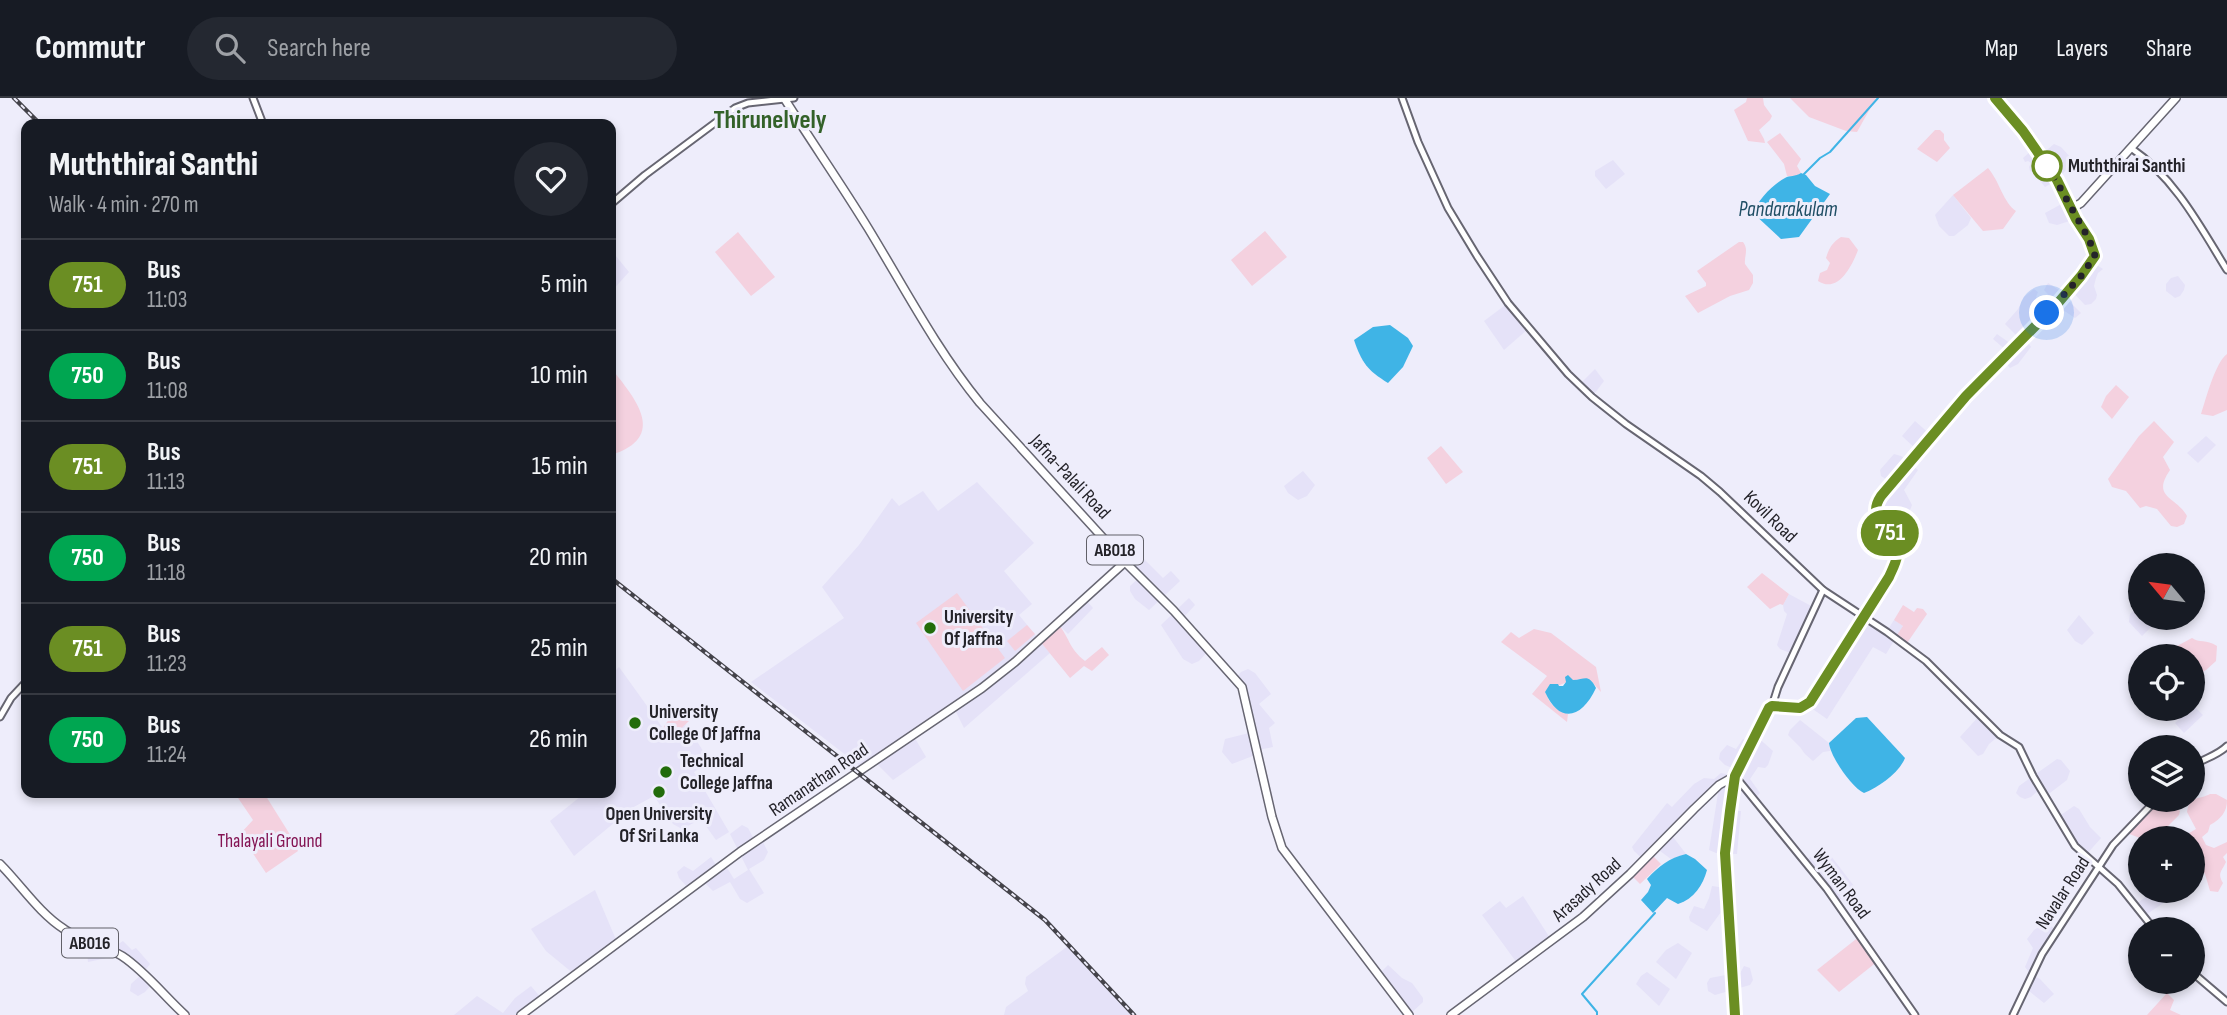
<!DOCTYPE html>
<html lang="en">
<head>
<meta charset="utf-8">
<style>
	body { margin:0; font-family:"Sofia Sans Condensed",sans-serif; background:#242831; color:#f1f3f6; height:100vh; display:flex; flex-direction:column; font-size:26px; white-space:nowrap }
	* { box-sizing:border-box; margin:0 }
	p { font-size:23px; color:#9ea1a6 }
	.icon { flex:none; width:38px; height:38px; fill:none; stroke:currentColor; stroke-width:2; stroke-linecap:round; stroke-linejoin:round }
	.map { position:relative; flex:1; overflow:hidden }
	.side { position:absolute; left:21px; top:21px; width:595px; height:679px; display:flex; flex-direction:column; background:#171b24; border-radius:14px; box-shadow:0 4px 10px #0003 }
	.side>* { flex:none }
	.badge { padding:0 14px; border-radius:23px; font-size:24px; line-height:46px }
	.needle { width:46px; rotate:299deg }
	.controls { position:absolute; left:2128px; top:455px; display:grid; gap:14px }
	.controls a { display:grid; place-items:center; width:77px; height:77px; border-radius:50%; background:#171b24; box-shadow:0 4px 10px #0003; font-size:35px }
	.you { position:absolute; width:35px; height:35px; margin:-18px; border:5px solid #fff; border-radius:50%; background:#1a73e8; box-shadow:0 0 0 10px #1a73e833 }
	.map>.badge { position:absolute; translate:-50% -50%; box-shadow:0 0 0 4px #fff }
	.round { display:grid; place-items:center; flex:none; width:74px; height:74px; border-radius:37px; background:#242831 }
	.head { display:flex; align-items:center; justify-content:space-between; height:119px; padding:0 28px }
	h1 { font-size:33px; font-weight:800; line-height:52px }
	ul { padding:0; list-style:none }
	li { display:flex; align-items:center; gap:21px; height:91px; padding:0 28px; border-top:2px solid #363941 }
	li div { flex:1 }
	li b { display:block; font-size:26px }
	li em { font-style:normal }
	li .badge { min-width:77px; font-weight:700; text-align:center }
	header { display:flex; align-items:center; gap:42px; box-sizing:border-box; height:98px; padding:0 35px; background:#171b24; border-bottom:2px solid #363941 }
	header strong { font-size:33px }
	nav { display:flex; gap:38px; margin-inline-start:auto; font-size:24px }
	.search { width:490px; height:63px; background:#242831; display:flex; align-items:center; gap:18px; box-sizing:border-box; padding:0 24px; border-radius:38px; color:#9ea1a6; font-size:26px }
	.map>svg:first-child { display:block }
	.built { fill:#e5e2f8 }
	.green { fill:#f4d1df }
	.water { fill:#3fb4e6 }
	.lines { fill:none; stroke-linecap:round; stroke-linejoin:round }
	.stream { stroke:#3fb4e6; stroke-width:2 }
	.minor-casing { stroke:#676672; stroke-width:9 }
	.major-casing { stroke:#676672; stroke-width:10 }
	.minor { stroke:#fff; stroke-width:5 }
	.major { stroke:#fff; stroke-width:7 }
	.rail-casing { stroke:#44434a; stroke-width:4.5 }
	.rail { stroke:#eeedfb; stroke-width:2; stroke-dasharray:5; stroke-linecap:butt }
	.line-casing { stroke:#fff; stroke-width:16 }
	.line { stroke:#6b8e23; stroke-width:10 }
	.walk { stroke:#242329; stroke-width:7; stroke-dasharray:0 12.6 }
	.stop-dot { fill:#fff; stroke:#6b8e23; stroke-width:3.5 }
	.poi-dot { fill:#226c0b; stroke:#eeedfb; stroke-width:2.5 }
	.labels { text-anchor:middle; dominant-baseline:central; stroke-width:6; stroke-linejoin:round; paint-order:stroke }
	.shield { fill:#eeedfb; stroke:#616068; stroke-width:2 }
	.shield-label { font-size:18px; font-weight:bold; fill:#242329 }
	.stop-label { font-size:19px; font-weight:bold; fill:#242329; stroke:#eeedfb; text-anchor:start }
	.street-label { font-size:19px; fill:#242329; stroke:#eeedfb }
	.poi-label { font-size:19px; font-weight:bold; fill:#242329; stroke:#eeedfb; text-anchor:start }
	.park-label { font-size:19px; fill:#841453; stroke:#eeedfb }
	.water-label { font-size:21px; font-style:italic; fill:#1f4e64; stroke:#eeedfb }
	.district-label { font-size:26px; font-weight:bold; fill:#336129; stroke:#eeedfb }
</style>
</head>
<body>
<header>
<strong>Commutr</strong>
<div class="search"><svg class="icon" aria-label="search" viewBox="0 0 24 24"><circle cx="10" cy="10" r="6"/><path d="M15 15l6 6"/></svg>Search here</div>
<nav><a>Map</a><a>Layers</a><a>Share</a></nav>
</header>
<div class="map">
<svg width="2227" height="917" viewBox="0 0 2227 917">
	<rect width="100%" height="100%" fill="#eeedfb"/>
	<g class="built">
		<polygon points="2054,46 2061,49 2074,63 2057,82 2045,89 2037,79 2049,72 2045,65 2033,74 2030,73 2029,69 2031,65 2028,63 2025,64 2023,60 2033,51 2041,57"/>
		<polygon points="1613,62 1625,76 1606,91 1595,78 1595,73"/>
		<polygon points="1953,97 1971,120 1968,127 1954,138 1949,138 1939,128 1935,117"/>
		<polygon points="2067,103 2076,121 2057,127 2049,125 2045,115"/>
		<polygon points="611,152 629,174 611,194"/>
		<polygon points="2092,164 2103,171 2098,175 2096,180 2094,188 2097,197 2096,201 2091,206 2085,207 2070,191"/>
		<polygon points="2178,178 2185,187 2184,192 2180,198 2175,200 2166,193 2166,186 2171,180"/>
		<polygon points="2048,185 2065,196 2064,198 2081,215 2075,220 2063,212 2044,192"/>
		<polygon points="2034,191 2038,194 2036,199 2050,212 2024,238 2031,249 2018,266 2010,270 2002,261 2008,254 1993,241 1997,236 2014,248 2020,241 2005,226 2018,211 2024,199"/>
		<polygon points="1508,205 1529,230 1504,252 1484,223"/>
		<polygon points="1595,271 1604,283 1592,299 1579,287"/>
		<polygon points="1915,323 1932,338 1918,353 1902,338"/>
		<polygon points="2206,338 2216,347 2198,365 2187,355"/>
		<polygon points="1894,356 1901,358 1918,372 1904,392 1912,407 1908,417 1910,421 1906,427 1908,433 1894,441 1876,419 1875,408 1892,385 1881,378 1880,372"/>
		<polygon points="1303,373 1315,387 1307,398 1298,402 1288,395 1284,388"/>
		<polygon points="977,384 1034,445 1004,473 1032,506 1019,517 1037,539 992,577 860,668 751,584 844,520 822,489 859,447 892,400 899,408 923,393 938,413"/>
		<polygon points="1142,459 1163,480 1171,473 1180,483 1149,512 1135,501 1130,493 1130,488 1140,479 1132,470"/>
		<polygon points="1789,496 1815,510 1793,556 1780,551 1777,547 1787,516 1784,513 1783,507"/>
		<polygon points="1084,500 1093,510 1068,536 1057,525"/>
		<polygon points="1189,500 1195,507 1182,521 1209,552 1199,563 1192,566 1183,561 1161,527"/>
		<polygon points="2136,510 2140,513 2140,520 2147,520 2154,526 2142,538 2129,524 2130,516"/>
		<polygon points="2079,517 2094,535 2082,547 2075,543 2067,532"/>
		<polygon points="1864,520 1887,533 1894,522 1903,528 1886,556 1873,549 1827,621 1807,607"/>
		<polygon points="1039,542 1050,555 964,630 954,610"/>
		<polygon points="619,569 670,640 686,626 710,664 694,674 729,734 716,742 701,721 682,731 673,726 654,698 632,710 574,758 550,723 585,695 611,695 611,577"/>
		<polygon points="1248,571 1255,575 1271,596 1259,606 1275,625 1269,630 1273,649 1258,652 1258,656 1232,666 1222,654 1225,641 1253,634 1247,603 1235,581 1241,574"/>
		<polygon points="2193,607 2203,617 2184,635 2175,625 2189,611 2193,611"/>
		<polygon points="1981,616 2000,637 1989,646 1983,656 1978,658 1960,639"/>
		<polygon points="1800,622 1829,645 1830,653 1823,654 1813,663 1805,656 1800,649 1788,637 1790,632"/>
		<polygon points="913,637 926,659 893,682 875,664"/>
		<polygon points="1755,637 1773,653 1768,667 1765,670 1758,669 1750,681 1760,695 1753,702 1735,679 1730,713 1741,713 1737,756 1716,755 1709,752 1719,689 1670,735 1686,756 1671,761 1656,750 1644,762 1634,753 1632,749 1667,705 1672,709 1694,686 1704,680 1714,681 1721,675 1735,678 1737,672 1725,667 1719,661 1720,655 1727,647 1736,651 1743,641 1751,644"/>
		<polygon points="2057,661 2061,662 2070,673 2067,682 2046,698 2041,690 2031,699 2025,701 2020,699 2016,695 2019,688"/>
		<polygon points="2074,708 2079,711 2090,729 2101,740 2085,758 2058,719"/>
		<polygon points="742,727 748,730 755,743 761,740 768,754 764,762 749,771 764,795 747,805 740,801 730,784 713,793 702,782 689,791 679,780 677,774 684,768 693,773 711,759 718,770 724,765 734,781 748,772 730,736"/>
		<polygon points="1824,749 1854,788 1851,794 1837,804 1805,763"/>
		<polygon points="1712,788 1726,790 1727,806 1707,833 1690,823 1689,819 1694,808 1704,811 1709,800"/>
		<polygon points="595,792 617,844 574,876 546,853 531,831"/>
		<polygon points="2152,794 2158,794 2164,798 2165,804 2144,818 2135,807"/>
		<polygon points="1523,798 1550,840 1517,865 1482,817 1500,803 1506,810"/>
		<polygon points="2047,824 2057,833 2033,877 2040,881 2054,896 2044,905 2029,893 2024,895 2032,878 2025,869 2033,850 2027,841 2034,832"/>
		<polygon points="123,843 132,852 136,850 150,866 142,876 152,886 145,894 138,898 130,893 131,886 142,876 121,857 88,864 87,854 90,845 109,852"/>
		<polygon points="1678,845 1692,855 1676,881 1656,864 1666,852"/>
		<polygon points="1068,848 1134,917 1004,917 1006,909 1028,893 1025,886 1026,879"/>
		<polygon points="1388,867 1402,880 1412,885 1423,900 1423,904 1409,917 1378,877"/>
		<polygon points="1744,868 1750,870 1753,882 1750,887 1715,897 1708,893 1707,885 1710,880 1731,876 1737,881"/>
		<polygon points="1647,874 1670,891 1659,908 1636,886 1641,878"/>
		<polygon points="531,888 542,901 521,917 454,917 477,898 503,915 515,900"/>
	</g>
	<g class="green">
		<polygon points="1747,0 1763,0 1764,7 1772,18 1770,22 1759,32 1764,41 1765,45 1748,43 1734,12 1746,4"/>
		<polygon points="1790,0 1876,0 1857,34 1846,33 1809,19"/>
		<polygon points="1935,32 1940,32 1944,36 1944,42 1950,50 1937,64 1917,51"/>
		<polygon points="1780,35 1801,61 1797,68 1801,75 1796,78 1787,78 1784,66 1767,44"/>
		<path d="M1988,70C2000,84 2003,104 2016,113L2003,131L1983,133L1953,97Z"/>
		<polygon points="1265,133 1287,159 1252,188 1231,162"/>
		<polygon points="738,134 775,179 751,198 715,154"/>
		<path d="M1841,139L1849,140L1858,152C1852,168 1838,196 1818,183L1820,175L1827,172L1830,165L1826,160C1829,150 1832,145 1841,139Z"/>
		<path d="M1739,144H1743C1749,152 1744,158 1745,166L1753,177V185L1749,192L1730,198L1698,215L1685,198L1706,188V185L1697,173Z"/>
		<path d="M2227,256V312L2213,318L2201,316C2206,301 2215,265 2227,256Z"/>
		<path d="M611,270C635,300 669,339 611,357Z"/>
		<polygon points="2116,287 2129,299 2112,321 2101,309 2106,298"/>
		<path d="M2154,323L2174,344L2163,359L2170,372C2151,400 2176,398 2187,418L2184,426L2177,429L2171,428L2157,411L2146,408L2140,410L2126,393L2112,389L2108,381L2139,338Z"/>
		<polygon points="1441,348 1463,374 1446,386 1427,360"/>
		<polygon points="1762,475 1789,496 1783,507 1780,506 1770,511 1747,489"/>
		<polygon points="957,495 1005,560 963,593 916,525"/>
		<polygon points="1903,507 1914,514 1917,510 1923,511 1927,516 1905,548 1895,540 1903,528 1894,522"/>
		<path d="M1057,525C1070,539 1068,550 1085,563L1102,549L1109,557L1092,573L1084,568L1070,580L1039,542Z"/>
		<polygon points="1027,527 1035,536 1015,553 1007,543"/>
		<path d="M1534,531L1551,535L1596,569L1601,594C1598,591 1596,588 1593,585C1583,574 1556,589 1545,594C1550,606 1555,612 1568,616L1567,624L1532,596L1547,578L1501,544L1511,534L1519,540Z"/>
		<path d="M2192,540C2199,545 2206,541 2217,548L2216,563L2206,572L2193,579V558H2184L2177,548Z"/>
		<polygon points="677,609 689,623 670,641 663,630"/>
		<polygon points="242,695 264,695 289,735 298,753 266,775 240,736 253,722 236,697"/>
		<path d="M2210,696H2216L2227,702C2227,714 2221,721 2210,727L2208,734L2202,739L2206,747L2214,750L2227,744V755L2223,759L2226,764C2222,773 2217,775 2223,785L2218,794L2210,793L2205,776L2193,761V740H2181L2196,731L2187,714C2190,697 2199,702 2210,696Z"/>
		<polygon points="2153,705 2176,710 2180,713 2179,717 2168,728 2169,737 2172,740 2140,740 2124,734"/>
		<polygon points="1650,755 1661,766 1640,786 1630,776"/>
		<polygon points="1860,838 1878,863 1839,894 1817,872"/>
		<polygon points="2167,895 2174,902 2170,912 2181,917 2147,917"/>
	</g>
	<g class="water">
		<path d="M1801,75L1806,77L1815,88L1830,96L1799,139L1781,141L1753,115C1758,102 1772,87 1785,80C1790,77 1795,79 1801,75Z"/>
		<path d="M1390,227L1408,240L1413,248L1403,269L1388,285C1367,272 1362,265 1354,242L1373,229Z"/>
		<path d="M1568,577L1573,582C1585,582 1588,575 1596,590C1582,620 1560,627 1545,594L1550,586H1558L1559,588H1563L1566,584L1565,579Z"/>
		<path d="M1867,619L1905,660C1899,675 1879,689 1864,695C1852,690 1830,658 1829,645L1856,620Z"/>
		<path d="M1686,756L1695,761L1707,772C1703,787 1694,801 1678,806L1667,800L1653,815L1641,802L1648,794L1651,787L1647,781C1659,768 1669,760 1686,756Z"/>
	</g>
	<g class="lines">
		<g class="stream">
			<polyline points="1804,76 1820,60 1830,54 1878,0"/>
			<polyline points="1597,917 1597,914 1582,896 1655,815"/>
		</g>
		<g class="minor-casing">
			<g id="minor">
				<polyline points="253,0 263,26"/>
				<polyline points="1402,0 1418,44 1448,110 1477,158 1508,205 1568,276 1592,299 1626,326 1701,378 1720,394 1823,492 1887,534 1926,563 2000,637 2019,649 2033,678 2075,748 2118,786 2154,831"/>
				<path d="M2131,50C2175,80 2200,128 2227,172"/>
				<polyline points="611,106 645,77 735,10 748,5 794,0"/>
				<polyline points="1772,608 1778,589 1823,492"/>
				<polyline points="0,619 11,600 26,584"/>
				<path d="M2193,668C2204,660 2217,658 2227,648"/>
				<polyline points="1735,678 1827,791 1915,917"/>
				<polyline points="2193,875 2227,904"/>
				<polyline points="2013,917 2042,856 2113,747 2156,702"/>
			</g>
		</g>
		<g class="major-casing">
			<g id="major">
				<path d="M784,0C811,43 841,86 868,130C904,189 936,251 980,305L1125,464L1174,513L1242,589L1272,719L1282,750L1409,917"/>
				<polyline points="2071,111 2081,105 2176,0"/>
				<path d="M0,766C21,787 39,815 64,831C82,844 104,847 122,858C145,873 165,899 185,917"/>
				<polyline points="521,917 740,754 982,590 1015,564 1125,464"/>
				<polyline points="1451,917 1583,819 1630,776 1694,711 1719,687 1735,678"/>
				<path d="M1735,917L1725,755L1730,713L1735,678L1769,610L1772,608L1800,610L1810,604L1889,479C1892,472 1896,465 1897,458C1900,430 1864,426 1880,398C1924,344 1972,292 2020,242C2044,217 2079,190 2095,158L2089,141L2073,116L2057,82L2023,33L1995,0"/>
			</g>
		</g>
		<use href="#minor" class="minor"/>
		<use href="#major" class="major"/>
		<g class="rail-casing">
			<g id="rail">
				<polyline points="14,0 40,26"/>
				<polyline points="611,480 1045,822 1134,917"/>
			</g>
		</g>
		<use href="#rail" class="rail"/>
	</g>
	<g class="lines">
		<g class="line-casing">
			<path id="line" d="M1735,917L1725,755L1730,713L1735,678L1769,610L1772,608L1800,610L1810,604L1889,479C1892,472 1896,465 1897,458C1900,430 1863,425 1881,398L1966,298L2058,205L2081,178L2095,158L2089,141L2076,121L2057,82L2023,33L1995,0"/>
		</g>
		<use href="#line" class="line"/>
		<polyline class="walk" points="2047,215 2081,178 2095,158 2089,141 2046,65 2047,68"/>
	</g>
	<circle class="stop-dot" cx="2047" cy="68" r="14"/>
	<g class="poi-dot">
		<circle cx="930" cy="530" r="7"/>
		<circle cx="635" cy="625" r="7"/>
		<circle cx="666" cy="674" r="7"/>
		<circle cx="659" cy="694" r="7"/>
	</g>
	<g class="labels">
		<g class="shield">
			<rect x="1087" y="437.5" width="56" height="29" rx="5"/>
			<rect x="62" y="830.5" width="56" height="29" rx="5"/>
		</g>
		<g class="shield-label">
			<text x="1115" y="452">AB018</text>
			<text x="90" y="845">AB016</text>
		</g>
		<g class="stop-label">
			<text x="2068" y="68">Muththirai Santhi</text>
		</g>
		<g class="street-label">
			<text transform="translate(1070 379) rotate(47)">Jafna-Palali Road</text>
			<text transform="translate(1770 419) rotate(44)">Kovil Road</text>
			<text transform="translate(819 682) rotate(-34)">Ramanathan Road</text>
			<text transform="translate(1841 786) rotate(53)">Wyman Road</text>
			<text transform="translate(1587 792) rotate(-42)">Arasady Road</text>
			<text transform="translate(2063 795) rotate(-57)">Navalar Road</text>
		</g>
		<g class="poi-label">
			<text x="944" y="519">University<tspan x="944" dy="22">Of Jaffna</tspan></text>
			<text x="649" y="614">University<tspan x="649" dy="22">College Of Jaffna</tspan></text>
			<text x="680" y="663">Technical<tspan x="680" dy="22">College Jaffna</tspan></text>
			<text x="659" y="716" text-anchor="middle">Open University<tspan x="659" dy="22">Of Sri Lanka</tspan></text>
		</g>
		<g class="park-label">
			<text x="270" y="743">Thalayali Ground</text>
		</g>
		<g class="water-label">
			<text x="1788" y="111">Pandarakulam</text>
		</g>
		<g class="district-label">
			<text x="770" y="22">Thirunelvely</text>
		</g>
	</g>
</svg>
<div class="controls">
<a><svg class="needle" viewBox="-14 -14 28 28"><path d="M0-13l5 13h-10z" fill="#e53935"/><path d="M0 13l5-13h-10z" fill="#9ea1a6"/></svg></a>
<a><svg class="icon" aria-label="locate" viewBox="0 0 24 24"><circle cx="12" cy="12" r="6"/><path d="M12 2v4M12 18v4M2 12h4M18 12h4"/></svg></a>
<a><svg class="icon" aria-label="layers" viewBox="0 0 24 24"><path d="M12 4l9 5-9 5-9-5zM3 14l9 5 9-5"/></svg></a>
<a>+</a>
<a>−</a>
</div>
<div class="you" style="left:2047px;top:215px"></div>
<b class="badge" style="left:1890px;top:435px;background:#6b8e23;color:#fff">751</b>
<section class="side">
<div class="head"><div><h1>Muththirai Santhi</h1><p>Walk · 4 min · 270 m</p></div><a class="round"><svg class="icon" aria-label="heart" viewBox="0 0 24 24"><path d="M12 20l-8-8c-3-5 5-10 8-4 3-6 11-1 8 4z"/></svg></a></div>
<ul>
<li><span class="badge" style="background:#6b8e23;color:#fff">751</span><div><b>Bus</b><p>11:03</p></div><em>5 min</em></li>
<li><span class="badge" style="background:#00a651;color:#fff">750</span><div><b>Bus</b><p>11:08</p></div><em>10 min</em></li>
<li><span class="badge" style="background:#6b8e23;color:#fff">751</span><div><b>Bus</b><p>11:13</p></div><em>15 min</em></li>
<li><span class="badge" style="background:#00a651;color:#fff">750</span><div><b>Bus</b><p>11:18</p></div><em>20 min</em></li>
<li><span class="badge" style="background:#6b8e23;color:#fff">751</span><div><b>Bus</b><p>11:23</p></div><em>25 min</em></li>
<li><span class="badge" style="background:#00a651;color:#fff">750</span><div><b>Bus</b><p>11:24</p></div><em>26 min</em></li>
</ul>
</section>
</div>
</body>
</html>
